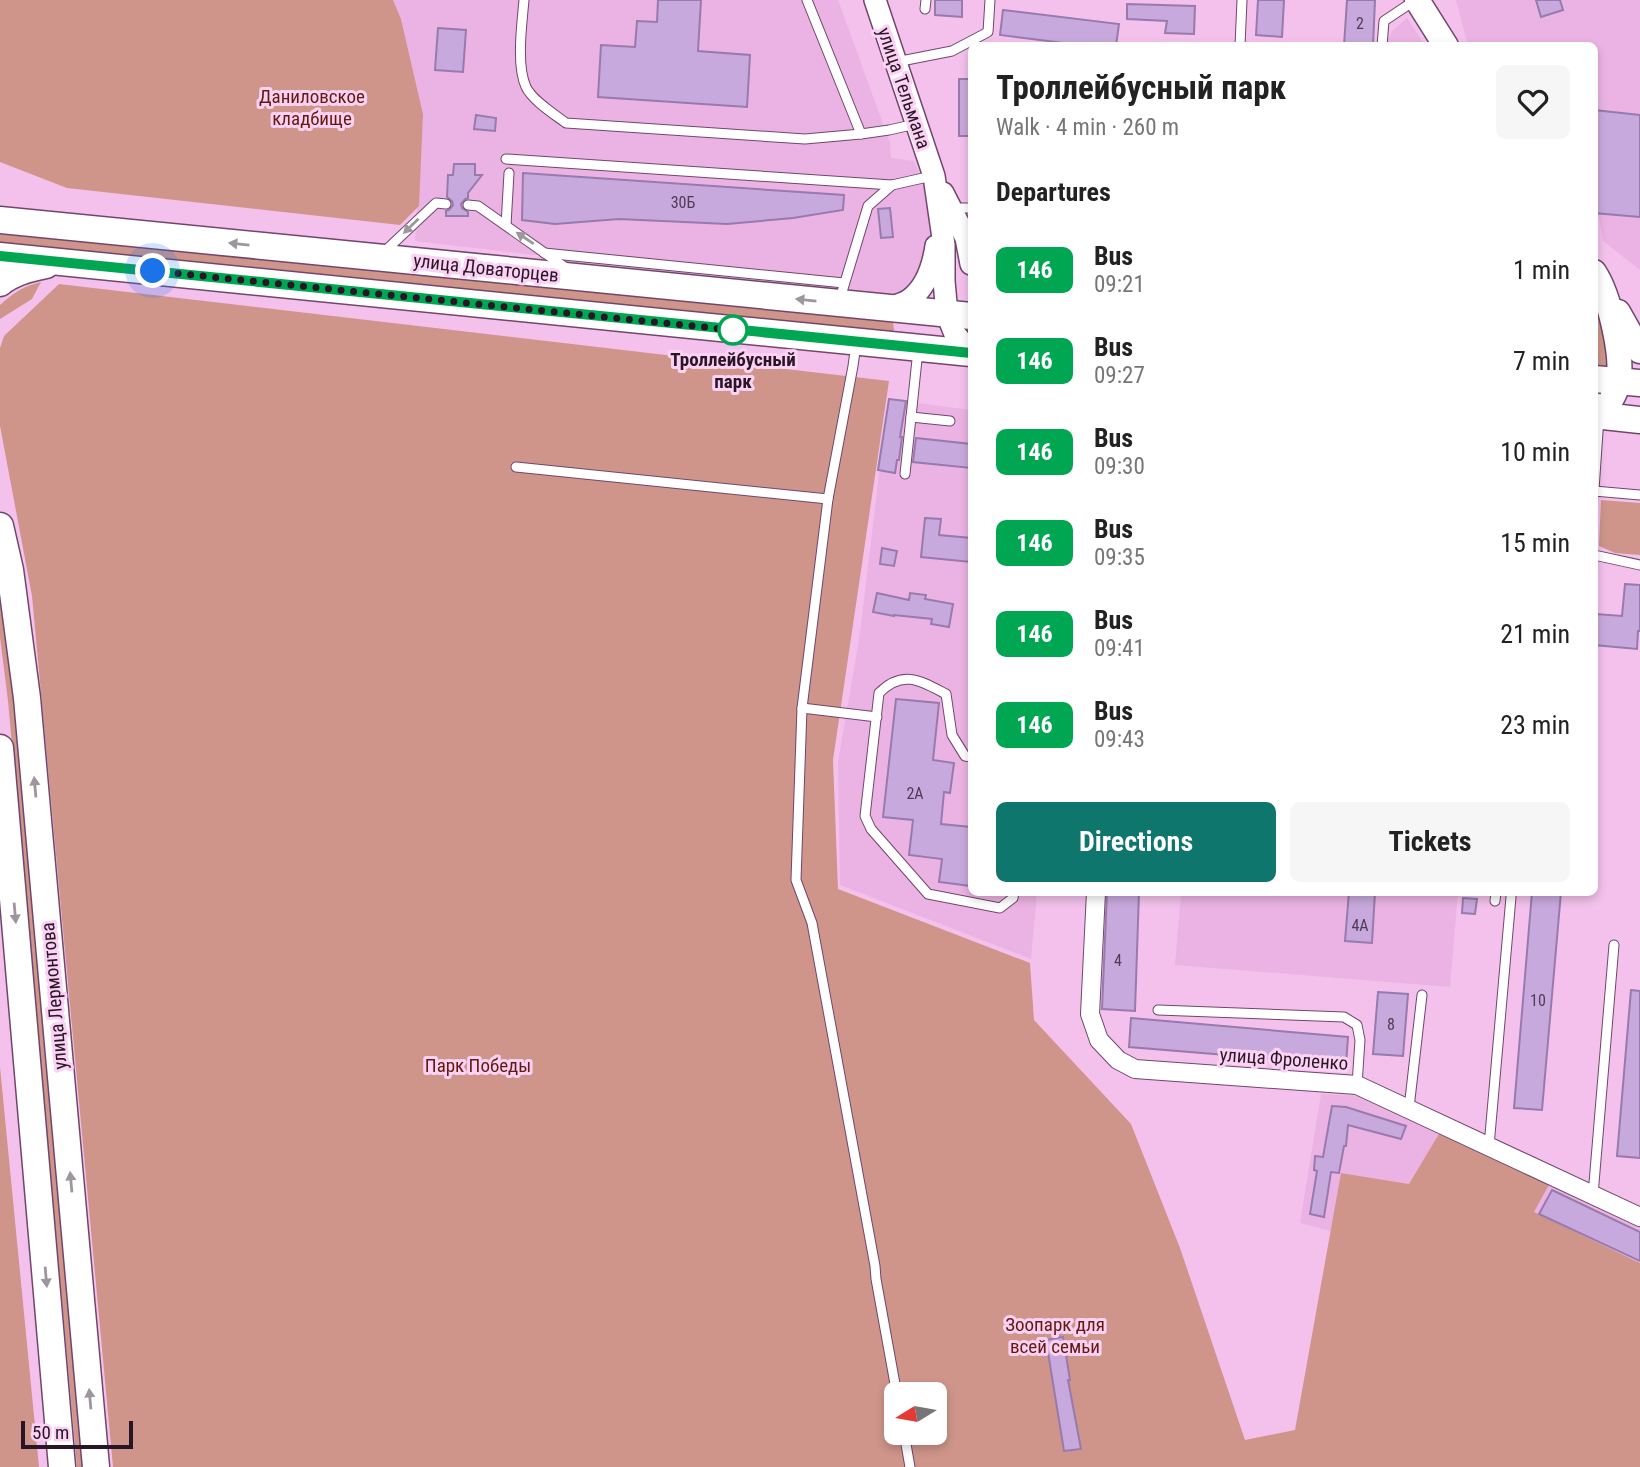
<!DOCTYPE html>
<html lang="en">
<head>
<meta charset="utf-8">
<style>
	body { margin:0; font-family:"Roboto Condensed",sans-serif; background:#f6f6f6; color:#222; height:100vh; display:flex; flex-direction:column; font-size:26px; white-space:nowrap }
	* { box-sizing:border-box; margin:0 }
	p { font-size:23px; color:#767676 }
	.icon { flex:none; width:38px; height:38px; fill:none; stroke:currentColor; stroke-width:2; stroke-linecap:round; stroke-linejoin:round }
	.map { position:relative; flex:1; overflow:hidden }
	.details { position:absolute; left:968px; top:42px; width:630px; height:854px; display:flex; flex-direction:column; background:#fff; border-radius:10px; box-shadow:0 4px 10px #0003 }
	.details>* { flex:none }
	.badge { padding:0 14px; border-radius:10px; font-size:24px; line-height:46px }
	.needle { width:46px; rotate:259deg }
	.tools { position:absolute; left:884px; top:1382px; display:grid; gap:14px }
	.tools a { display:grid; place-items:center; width:63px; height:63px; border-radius:10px; background:#fff; box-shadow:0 4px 10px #0003; font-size:35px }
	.scale { position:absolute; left:21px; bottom:18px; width:112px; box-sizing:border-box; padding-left:7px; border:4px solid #281626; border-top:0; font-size:19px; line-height:24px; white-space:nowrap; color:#281626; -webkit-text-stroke:5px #fbd2f4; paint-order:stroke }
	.you { position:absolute; width:35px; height:35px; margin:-18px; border:5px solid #fff; border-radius:50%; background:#1a73e8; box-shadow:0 0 0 10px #1a73e833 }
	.map>.badge { position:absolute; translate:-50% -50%; box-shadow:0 0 0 4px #fff }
	h2 { padding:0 28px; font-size:26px; line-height:63px }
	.round { display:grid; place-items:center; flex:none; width:74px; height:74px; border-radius:10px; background:#f6f6f6 }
	.headline { display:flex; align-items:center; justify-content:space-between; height:119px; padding:0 28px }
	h1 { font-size:33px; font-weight:700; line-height:52px }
	.button { display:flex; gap:14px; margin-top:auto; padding:14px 28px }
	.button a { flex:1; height:80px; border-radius:10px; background:#0f766e; color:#fff; font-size:28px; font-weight:700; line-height:80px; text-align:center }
	.button a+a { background:#f6f6f6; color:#222 }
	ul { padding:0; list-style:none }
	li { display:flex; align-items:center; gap:21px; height:91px; padding:0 28px }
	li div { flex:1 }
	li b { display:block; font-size:26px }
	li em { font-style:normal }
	li .badge { min-width:77px; font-weight:700; text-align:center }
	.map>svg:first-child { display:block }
	.built { fill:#ebb3e3 }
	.green { fill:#cf958a; fill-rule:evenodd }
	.building { fill:#c8a9dd; stroke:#987aac; stroke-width:2 }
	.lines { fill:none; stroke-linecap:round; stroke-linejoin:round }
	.service-casing { stroke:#71466c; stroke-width:11 }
	.minor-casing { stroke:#71466c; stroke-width:20 }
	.tertiary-casing { stroke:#71466c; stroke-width:24 }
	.secondary-casing { stroke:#71466c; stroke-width:27 }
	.primary-casing { stroke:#71466c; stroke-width:29 }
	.service { stroke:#fff; stroke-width:9 }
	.minor { stroke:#fff; stroke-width:18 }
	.tertiary { stroke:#fff; stroke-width:21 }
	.secondary { stroke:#fff; stroke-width:24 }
	.primary { stroke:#fff; stroke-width:26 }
	.oneway { fill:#9e969d }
	.line-casing { stroke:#fff; stroke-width:16 }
	.line { stroke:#00a651; stroke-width:10 }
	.walk { stroke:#281626; stroke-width:7; stroke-dasharray:0 12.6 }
	.stop-dot { fill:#fff; stroke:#00a651; stroke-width:3.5 }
	.labels { text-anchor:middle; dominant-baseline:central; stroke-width:6; stroke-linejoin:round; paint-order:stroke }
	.number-label { font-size:16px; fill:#503b54 }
	.street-label { font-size:19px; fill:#281626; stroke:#fbd2f4 }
	.park-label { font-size:19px; fill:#66180d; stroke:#fbd2f4 }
	.stop-label { font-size:19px; font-weight:bold; fill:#281626; stroke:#fbd2f4 }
</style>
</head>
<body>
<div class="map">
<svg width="1640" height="1467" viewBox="0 0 1640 1467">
	<rect width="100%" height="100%" fill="#f4c1ec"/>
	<g class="built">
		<polygon points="393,0 838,0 890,143 891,158 914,161 928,192 931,231 928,250 911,288 902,297 727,279 704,283 580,274 560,258 415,241 423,114 401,19"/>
		<polygon points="1456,0 1640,0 1640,270 1603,241 1598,213 1594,213 1594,46 1470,45 1467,42"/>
		<polygon points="1407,18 1425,45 1385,46 1392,31"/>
		<polygon points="888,399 971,410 971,892 1037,893 1031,959 840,885 838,762 860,633"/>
		<polygon points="1181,893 1458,893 1450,987 1175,965"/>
		<polygon points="1321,1094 1362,1096 1440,1132 1409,1184 1342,1173 1331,1231 1300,1223"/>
		<polygon points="1550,1183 1640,1224 1640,1263 1534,1212"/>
	</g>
	<g class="green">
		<polygon points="0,0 393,0 401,19 423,114 419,206 400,225 67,188 0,162"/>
		<polygon points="0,231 893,321 894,330 891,332 0,243"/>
		<path d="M41,282L32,299L0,319V305C13,293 24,286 41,282Z"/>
		<path d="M59,284L889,381L833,760L838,889L1030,963L1034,1020L1131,1124L1180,1248L1245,1440L1295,1430L1341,1173L1409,1184L1440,1132L1550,1183L1534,1212L1640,1263V1467H113L32,596L0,426V348L4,336ZM896,1395H934V1433H896Z"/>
		<polygon points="1594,304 1598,304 1608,361 1607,368 1597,368 1595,360"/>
		<polygon points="1601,500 1640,503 1640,555 1615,553 1599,546"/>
		<polygon points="0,584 16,700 86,1467 77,1467 8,701 0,637"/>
		<polygon points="0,1067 39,1467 0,1467"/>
	</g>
	<g class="building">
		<polygon points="658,0 701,0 698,51 750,55 747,107 598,97 601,45 635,47 637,21 657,22"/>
		<polygon points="935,0 962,0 962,17 935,15"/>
		<polygon points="1258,0 1284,0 1282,37 1256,35"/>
		<polygon points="1347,0 1375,0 1373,46 1344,46"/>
		<polygon points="1536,0 1560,0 1563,10 1541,17"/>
		<polygon points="1127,4 1195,6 1194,34 1165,33 1167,21 1127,19"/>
		<polygon points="1003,10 1119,24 1116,46 1087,46 1000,35"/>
		<polygon points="438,28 466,30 463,72 435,70"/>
		<rect x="959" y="79" width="12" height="57"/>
		<polygon points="1594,110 1640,115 1640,217 1594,213"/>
		<polygon points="476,115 496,118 495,131 474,129"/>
		<polygon points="454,164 475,164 475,175 482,175 468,193 468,198 465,199 461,204 462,208 468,212 468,216 446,216 446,211 449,210 453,205 452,201 447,197 448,175 453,175"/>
		<polygon points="523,173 844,195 843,210 793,218 727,224 619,219 555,224 522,220"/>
		<polygon points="890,208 893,237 881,238 878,209"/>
		<polygon points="889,399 906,401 900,437 902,437 899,460 897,460 895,473 878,470"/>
		<polygon points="916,438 971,444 971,468 913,462"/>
		<polygon points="925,518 941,519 939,535 971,538 971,562 921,557"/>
		<polygon points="882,548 897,551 894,566 880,564"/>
		<polygon points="1625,584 1640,585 1640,631 1638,631 1637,649 1594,645 1596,614 1622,616"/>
		<polygon points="877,593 909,600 910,593 926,595 925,599 953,604 949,627 931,624 932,619 894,615 894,616 873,612"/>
		<polygon points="896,699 939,703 933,760 954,763 950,793 944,792 941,824 971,827 971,886 939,882 942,859 909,855 913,820 883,817"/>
		<polygon points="1107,892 1139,892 1135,1011 1102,1009"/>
		<polygon points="1349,892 1375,892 1372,943 1345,941"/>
		<polygon points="1532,892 1561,892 1542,1110 1514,1108"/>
		<polygon points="1463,898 1477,899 1475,914 1462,913"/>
		<polygon points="1631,990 1640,991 1640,1158 1617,1156"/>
		<polygon points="1378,992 1408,994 1403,1056 1373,1054"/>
		<polygon points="1131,1018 1348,1037 1346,1065 1129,1047"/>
		<polygon points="1332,1106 1346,1107 1406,1126 1401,1139 1348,1125 1346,1146 1344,1146 1339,1173 1331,1172 1324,1217 1310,1214 1317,1171 1314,1170 1315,1156 1323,1157"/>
		<polygon points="1552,1190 1640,1232 1640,1261 1539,1214"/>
		<polygon points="1063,1337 1070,1380 1068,1380 1081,1449 1064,1451 1046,1340"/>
	</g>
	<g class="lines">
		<g class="service-casing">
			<g id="service">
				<path d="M524,0C522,23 516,65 526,87C532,100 554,114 566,123L805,139L861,134L889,130L916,124"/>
				<polyline points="807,0 861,134"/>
				<polyline points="925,9 926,0"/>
				<polyline points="1240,46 1242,0"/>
				<polyline points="1382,46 1384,21 1414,1"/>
				<polyline points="896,62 952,51 988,32 990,0"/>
				<polyline points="506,159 892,185 932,176"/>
				<polyline points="468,205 478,206 566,268"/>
				<polyline points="952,208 971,208"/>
				<polyline points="506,225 509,173"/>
				<polyline points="384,252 436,203 446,204"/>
				<polyline points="544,253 844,283"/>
				<polyline points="839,302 868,206 892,185"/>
				<polyline points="856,344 853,366 828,499 802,708 796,880 812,923 875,1266 876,1279 897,1395"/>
				<polyline points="911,417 950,421"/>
				<polyline points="516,467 828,499"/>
				<polyline points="905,474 918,350"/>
				<polyline points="1594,490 1599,417"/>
				<polyline points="1594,491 1640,495"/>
				<polyline points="1594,555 1640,565"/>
				<polyline points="802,708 877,717"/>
				<path d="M971,757L965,756L952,735L946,694C921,681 903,669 879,693L865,816L871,829L928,894L1000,908L1013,898L1014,892"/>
				<polyline points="1495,901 1496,892"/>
				<polyline points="1158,1010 1344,1017 1357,1025 1360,1040 1357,1085"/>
				<polyline points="1409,1108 1422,995"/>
				<polyline points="1489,1146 1511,897"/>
				<polyline points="1593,1195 1614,945"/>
				<polyline points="904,1433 910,1467"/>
			</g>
		</g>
		<g class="minor-casing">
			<polyline id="minor" points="1096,892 1090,1014 1099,1040 1118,1060 1135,1069 1357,1085 1640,1217"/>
		</g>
		<g class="tertiary-casing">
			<g id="tertiary">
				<polyline points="875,0 934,176 944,245 944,281 947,314 955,334 965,346 971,350"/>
				<polyline points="943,193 966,238 971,264"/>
				<path d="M888,308C895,306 903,304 909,300C926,288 933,266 936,246"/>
			</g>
		</g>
		<g class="secondary-casing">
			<g id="secondary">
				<polyline points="1417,0 1446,46"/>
				<path d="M1594,272C1609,294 1624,357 1618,383C1615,396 1608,405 1600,415L1594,405"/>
				<polyline points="1618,312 1640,351"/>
			</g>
		</g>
		<g class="primary-casing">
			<g id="primary">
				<polyline points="0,220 971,316"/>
				<polyline points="0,256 971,353"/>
				<path d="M0,283C13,272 30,268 46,265"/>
				<polyline points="1594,379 1640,383"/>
				<polyline points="1594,415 1640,420"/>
				<polyline points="0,526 10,570 27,698 96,1467"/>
				<polyline points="0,748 62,1467"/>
			</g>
		</g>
		<use href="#service" class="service"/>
		<use href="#minor" class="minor"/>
		<use href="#tertiary" class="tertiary"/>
		<use href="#secondary" class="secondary"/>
		<use href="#primary" class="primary"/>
	</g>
	<defs><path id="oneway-solid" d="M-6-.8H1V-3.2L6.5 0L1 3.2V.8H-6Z" transform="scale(1.75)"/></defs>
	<g class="oneway">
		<use href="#oneway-solid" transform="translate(411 226) rotate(136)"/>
		<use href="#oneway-solid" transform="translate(525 238) rotate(-146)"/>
		<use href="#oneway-solid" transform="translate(239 244) rotate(-174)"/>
		<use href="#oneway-solid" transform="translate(806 300) rotate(-174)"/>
		<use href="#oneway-solid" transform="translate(35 787) rotate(-95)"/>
		<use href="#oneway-solid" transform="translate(15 913) rotate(85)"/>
		<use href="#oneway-solid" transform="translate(71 1182) rotate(-95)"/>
		<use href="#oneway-solid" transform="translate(46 1277) rotate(85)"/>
		<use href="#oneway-solid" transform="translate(90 1399) rotate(-95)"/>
	</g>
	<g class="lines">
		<g class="line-casing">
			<polyline id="line" points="0,256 971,353"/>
		</g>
		<use href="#line" class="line"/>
		<polyline class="walk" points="153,271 733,330"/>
	</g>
	<circle class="stop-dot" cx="733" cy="330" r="14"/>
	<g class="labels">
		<g class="number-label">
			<text x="1360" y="23">2</text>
			<text x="683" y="202">30Б</text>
			<text x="915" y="793">2А</text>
			<text x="1360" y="925">4А</text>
			<text x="1118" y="960">4</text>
			<text x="1538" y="1000">10</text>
			<text x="1391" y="1024">8</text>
		</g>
		<g class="street-label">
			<text transform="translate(904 88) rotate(71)">улица Тельмана</text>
			<text transform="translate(486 268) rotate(6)">улица Доваторцев</text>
			<text transform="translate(54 996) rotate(-95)">улица Лермонтова</text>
			<text transform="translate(1284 1059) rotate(4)">улица Фроленко</text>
		</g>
		<g class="park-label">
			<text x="312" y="96">Даниловское<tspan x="312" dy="22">кладбище</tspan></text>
			<text x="478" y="1065">Парк Победы</text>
			<text x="1055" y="1324">Зоопарк для<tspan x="1055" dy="22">всей семьи</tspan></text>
		</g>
		<g class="stop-label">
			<text x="733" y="359">Троллейбусный<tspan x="733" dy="22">парк</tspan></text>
		</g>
	</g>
</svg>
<div class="tools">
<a><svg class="needle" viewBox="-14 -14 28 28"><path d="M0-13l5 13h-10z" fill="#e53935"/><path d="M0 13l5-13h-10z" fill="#767676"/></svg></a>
</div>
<div class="scale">50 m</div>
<div class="you" style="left:153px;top:271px"></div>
<section class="details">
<div class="headline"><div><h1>Троллейбусный парк</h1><p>Walk · 4 min · 260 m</p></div><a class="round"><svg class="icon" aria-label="heart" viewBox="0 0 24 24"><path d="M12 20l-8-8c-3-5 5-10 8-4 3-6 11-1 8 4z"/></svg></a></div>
<h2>Departures</h2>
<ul>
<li><span class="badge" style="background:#00a651;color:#fff">146</span><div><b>Bus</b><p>09:21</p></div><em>1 min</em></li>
<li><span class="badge" style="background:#00a651;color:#fff">146</span><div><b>Bus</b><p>09:27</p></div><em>7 min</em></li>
<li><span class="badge" style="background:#00a651;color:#fff">146</span><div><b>Bus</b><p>09:30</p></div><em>10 min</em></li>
<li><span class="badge" style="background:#00a651;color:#fff">146</span><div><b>Bus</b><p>09:35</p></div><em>15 min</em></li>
<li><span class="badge" style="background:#00a651;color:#fff">146</span><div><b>Bus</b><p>09:41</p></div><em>21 min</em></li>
<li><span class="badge" style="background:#00a651;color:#fff">146</span><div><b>Bus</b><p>09:43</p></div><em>23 min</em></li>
</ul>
<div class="button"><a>Directions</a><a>Tickets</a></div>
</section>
</div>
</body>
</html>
